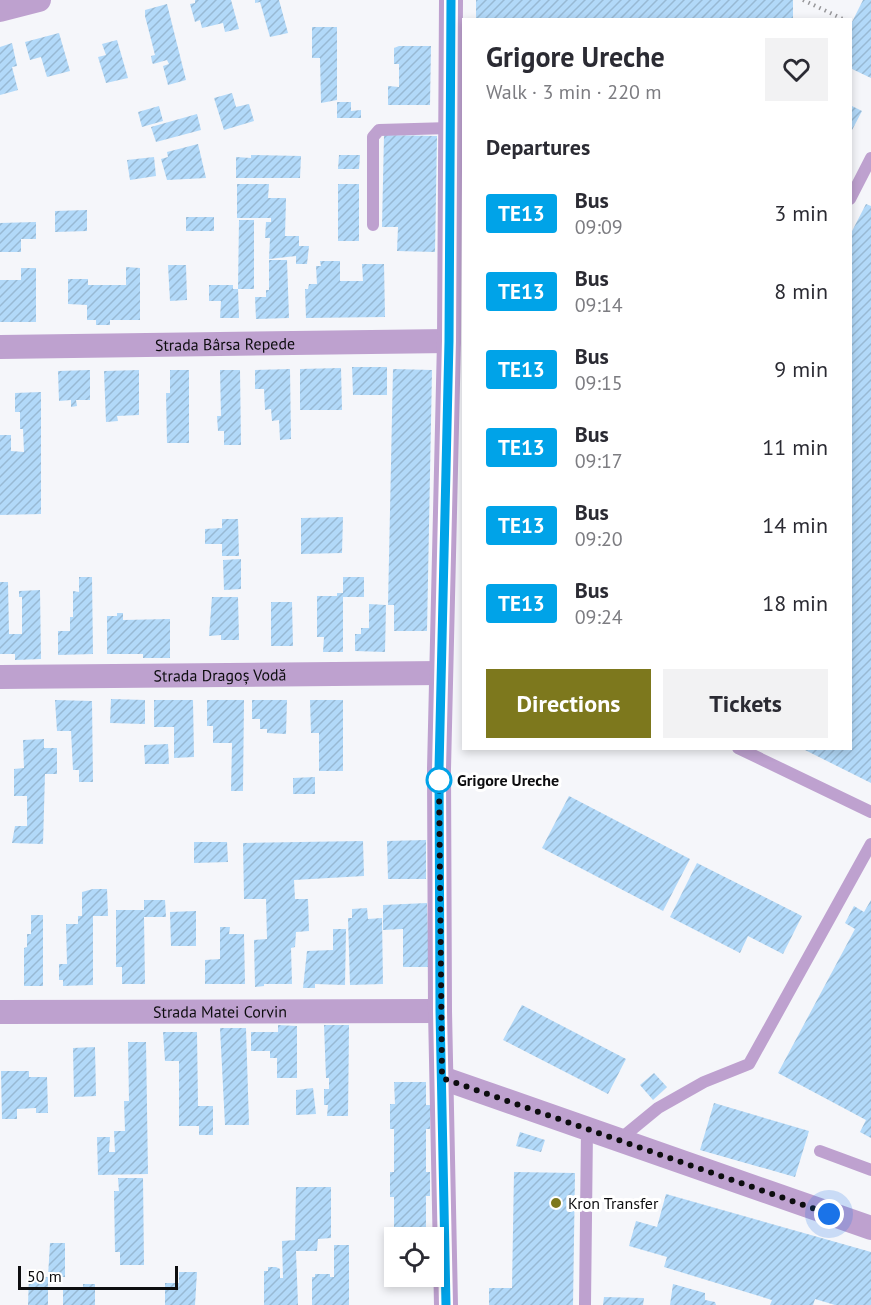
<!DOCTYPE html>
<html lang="en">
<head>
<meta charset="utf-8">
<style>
	body { margin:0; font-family:"PT Sans",sans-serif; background:#f2f2f3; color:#2b2b33; height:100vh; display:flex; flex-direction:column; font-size:22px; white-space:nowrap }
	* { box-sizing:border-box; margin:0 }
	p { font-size:20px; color:#7c7c81 }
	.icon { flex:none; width:33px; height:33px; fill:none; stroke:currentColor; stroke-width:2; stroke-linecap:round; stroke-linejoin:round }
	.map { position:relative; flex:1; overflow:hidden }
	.panel { position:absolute; left:462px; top:18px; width:390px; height:732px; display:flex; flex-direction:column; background:#fff; border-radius:0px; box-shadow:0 3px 9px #0003 }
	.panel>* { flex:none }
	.badge { padding:0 12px; border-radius:4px; font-size:21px; line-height:39px }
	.controls { position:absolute; left:384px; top:1227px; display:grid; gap:12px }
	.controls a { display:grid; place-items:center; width:60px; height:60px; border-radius:0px; background:#fff; box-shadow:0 3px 9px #0003; font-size:30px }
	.scale { position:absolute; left:18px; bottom:15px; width:160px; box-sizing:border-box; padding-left:6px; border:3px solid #0d0d0f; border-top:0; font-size:16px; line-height:21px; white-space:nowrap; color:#0d0d0f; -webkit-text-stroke:4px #fff; paint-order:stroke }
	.you { position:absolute; width:30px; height:30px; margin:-15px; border:4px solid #fff; border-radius:50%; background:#1a73e8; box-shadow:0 0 0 9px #1a73e833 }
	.map>.badge { position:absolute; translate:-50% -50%; box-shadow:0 0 0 3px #fff }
	h2 { padding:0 24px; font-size:22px; line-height:54px }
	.round { display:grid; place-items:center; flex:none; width:63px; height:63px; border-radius:0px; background:#f2f2f3 }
	.overview { display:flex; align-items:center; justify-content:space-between; height:102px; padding:0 24px }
	h1 { font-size:28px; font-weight:700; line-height:45px }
	.action { display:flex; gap:12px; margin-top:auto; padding:12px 24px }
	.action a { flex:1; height:69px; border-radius:0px; background:#7d781d; color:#fff; font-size:24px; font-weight:700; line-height:69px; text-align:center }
	.action a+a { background:#f2f2f3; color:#2b2b33 }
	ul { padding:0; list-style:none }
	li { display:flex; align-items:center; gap:18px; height:78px; padding:0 24px }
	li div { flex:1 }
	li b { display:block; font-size:22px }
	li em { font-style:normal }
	li .badge { min-width:66px; font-weight:700; text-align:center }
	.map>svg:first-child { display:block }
	.building { fill:url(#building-hatch) }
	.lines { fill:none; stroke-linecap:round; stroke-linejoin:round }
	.path { stroke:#97979a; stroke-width:4; stroke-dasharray:1.5 4.5; stroke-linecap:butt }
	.service { stroke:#bea1cf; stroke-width:12 }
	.minor { stroke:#bea1cf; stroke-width:24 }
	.line-casing { stroke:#fff; stroke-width:14 }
	.line { stroke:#00a3e8; stroke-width:9 }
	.walk { stroke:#0d0d0f; stroke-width:6; stroke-dasharray:0 10.8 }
	.stop-dot { fill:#fff; stroke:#00a3e8; stroke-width:3 }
	.poi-dot { fill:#7d781d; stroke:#fff; stroke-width:2 }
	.labels { text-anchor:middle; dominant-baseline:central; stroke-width:6; stroke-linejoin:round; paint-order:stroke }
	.street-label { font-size:16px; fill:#0d0d0f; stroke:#fff }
	.stop-label { font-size:16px; font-weight:bold; fill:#0d0d0f; stroke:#fff; text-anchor:start }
	.poi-label { font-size:16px; fill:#0d0d0f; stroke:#fff; text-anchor:start }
</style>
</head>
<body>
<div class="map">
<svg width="871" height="1305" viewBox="0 0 871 1305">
	<defs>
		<pattern id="building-hatch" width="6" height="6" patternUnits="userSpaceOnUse" patternTransform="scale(1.5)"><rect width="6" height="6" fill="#b2d9f9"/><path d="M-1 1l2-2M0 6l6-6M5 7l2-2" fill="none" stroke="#98b9d4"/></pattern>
	</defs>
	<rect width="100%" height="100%" fill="#f5f6fa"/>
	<g class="building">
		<polygon points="195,0 231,0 239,29 225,32 223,23 202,28 200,20 195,22 190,4 195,3"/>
		<polygon points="255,0 279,0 288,33 270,37 260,2 255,3"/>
		<rect x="476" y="0" width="317" height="20"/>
		<polygon points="863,0 871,0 871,78 850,68 850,26"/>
		<polygon points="167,4 186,80 168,85 163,66 169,64 167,60 153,64 152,62 151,56 155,55 145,16 145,10"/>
		<polygon points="312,27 337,27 337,100 321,103 320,58 312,58"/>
		<polygon points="59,33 70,71 47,77 41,57 30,60 25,42"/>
		<polygon points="117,40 128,78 106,83 98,57 106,55 102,44"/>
		<polygon points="12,43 17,66 12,67 18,90 0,95 0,47"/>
		<polygon points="399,46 431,46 430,105 388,105 388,86 399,87 399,64 394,64 394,48"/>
		<polygon points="232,93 236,107 249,104 254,121 224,130 214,98"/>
		<polygon points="337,102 351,102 351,111 361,110 361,118 337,118"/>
		<polygon points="850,105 862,111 850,134"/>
		<polygon points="159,106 163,121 142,127 138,112"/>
		<polygon points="197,114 201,130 156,142 151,127"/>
		<polygon points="384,135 437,136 435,252 397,251 398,227 382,227"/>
		<polygon points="198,144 206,178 167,180 161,159 168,157 167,152"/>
		<polygon points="251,155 301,156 300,178 236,178 236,157 251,158"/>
		<polygon points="339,155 360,155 359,169 338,169"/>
		<polygon points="154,157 156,176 130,180 127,160"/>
		<polygon points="237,184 269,184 268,198 286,198 285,236 299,236 299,246 309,246 307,264 296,264 296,256 269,259 270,238 265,238 266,222 271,222 271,218 237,218"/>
		<rect x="338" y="184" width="21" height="57"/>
		<polygon points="866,204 871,206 871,783 801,748 850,748 850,235"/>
		<polygon points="87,210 87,231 55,232 55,211"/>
		<rect x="186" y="217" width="28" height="14"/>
		<polygon points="239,220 254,220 254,289 238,289"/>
		<polygon points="36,222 36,239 21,239 21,252 0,252 0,223"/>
		<polygon points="269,260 287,260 289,318 256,319 255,297 266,297 266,290 269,290"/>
		<polygon points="320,261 340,261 340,281 363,281 362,264 384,264 385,317 306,318 305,289 308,289 309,284 317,284 316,266 321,266"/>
		<polygon points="168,265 186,265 187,300 170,301"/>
		<polygon points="126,267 140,268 140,320 110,320 110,325 96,325 96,320 87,320 87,305 68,304 68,279 88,279 88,285 126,285"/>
		<polygon points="21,268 36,268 36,322 0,322 0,280 21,280"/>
		<polygon points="209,285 233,285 233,289 238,289 239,318 220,318 221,301 209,301"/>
		<polygon points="352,367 387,367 387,395 353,395"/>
		<polygon points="341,368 342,410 300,410 300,369"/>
		<polygon points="290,369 291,439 280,440 279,420 272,421 271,409 265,410 264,389 255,389 255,370"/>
		<polygon points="393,369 432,370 427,631 394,631 394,605 388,605"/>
		<polygon points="90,370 90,400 76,400 77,406 71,407 71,400 59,401 58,371"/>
		<polygon points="139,370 139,415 117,416 118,421 106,422 104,371"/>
		<polygon points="170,370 189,370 189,443 167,443 166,393 170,393"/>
		<polygon points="220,370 240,370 241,445 224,445 224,431 218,431 217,416 221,416"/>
		<polygon points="41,392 41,514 0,515 0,435 11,435 11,451 24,452 23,429 20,429 20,412 15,412 15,393"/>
		<polygon points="343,517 342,553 301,554 301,518"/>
		<polygon points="222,519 238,519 239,556 222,556 222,544 205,544 205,529 222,528"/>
		<polygon points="241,559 241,589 224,590 223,560"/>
		<polygon points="79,577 92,577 93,654 58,655 58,631 70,631 70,617 73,617 73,591 79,592"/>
		<polygon points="343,577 364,577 364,597 343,597 343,652 323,652 324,637 317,637 317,596 337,596 337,593 343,593"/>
		<polygon points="0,582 8,582 9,634 22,634 22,597 19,597 19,591 40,590 41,659 15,660 15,654 0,654"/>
		<polygon points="212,597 238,597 239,640 221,640 221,635 209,636"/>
		<polygon points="271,602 292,602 293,646 271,646"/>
		<polygon points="369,604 386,605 385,652 355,651 355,634 361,634 361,628 369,628"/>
		<polygon points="117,613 123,613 123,620 170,619 170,658 143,658 143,654 107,654 107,616 117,616"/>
		<polygon points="111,699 145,700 145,724 110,723"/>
		<polygon points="55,700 92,701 93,782 79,782 79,770 73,770 71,731 57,731"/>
		<polygon points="154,700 193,700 194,757 174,758 174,727 154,727"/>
		<polygon points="207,700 244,700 243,791 231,791 232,743 213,743 213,726 207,726"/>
		<polygon points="252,700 287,700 286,734 267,733 267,729 260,729 260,719 252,719"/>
		<polygon points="310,700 343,700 343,771 319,771 319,733 311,733"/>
		<polygon points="44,739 44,748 57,748 57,774 45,774 43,844 12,843 15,826 27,826 27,796 14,796 14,769 24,768 23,740"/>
		<polygon points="168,744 169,764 145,764 144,745"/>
		<polygon points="315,777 315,794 293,794 293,778"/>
		<polygon points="569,796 690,859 663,911 542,848"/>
		<polygon points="426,840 426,879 388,879 387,841"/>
		<polygon points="363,841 364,876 294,880 295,899 308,899 309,931 296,932 295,947 291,948 292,984 264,984 264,986 255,987 254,940 267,939 266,899 244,899 243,843"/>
		<polygon points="194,842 227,842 228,862 194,863"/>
		<polygon points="697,863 802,916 783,954 748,936 740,953 670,917"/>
		<polygon points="93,889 107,889 108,916 93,916 93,985 63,986 63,980 59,980 59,964 67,964 66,924 78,924 78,916 82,916 82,892"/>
		<polygon points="144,900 165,900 166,917 144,917 145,984 122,984 122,967 116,967 116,910 144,910"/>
		<polygon points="871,900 871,1138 860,1132 866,1120 778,1073 855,929 845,923 854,906 864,912"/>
		<polygon points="427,903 429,967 403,967 403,929 383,930 383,905"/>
		<polygon points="367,908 368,919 382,918 383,984 350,985 348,918 352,918 352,909"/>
		<polygon points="196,911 196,946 171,946 170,912"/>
		<polygon points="31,915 43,915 43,986 24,986 24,948 27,947 27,934 31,934"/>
		<polygon points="220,927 230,927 229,934 244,934 245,984 205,984 205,960 220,959"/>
		<polygon points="333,929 346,929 345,985 315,984 315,988 303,988 307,951 333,950"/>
		<polygon points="522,1005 626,1059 608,1094 503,1040"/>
		<polygon points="278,1025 297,1026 297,1078 277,1078 277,1058 270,1058 270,1051 251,1051 251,1032 278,1032"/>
		<polygon points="324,1025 349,1025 348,1116 327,1116 328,1105 324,1105 324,1089 329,1089 329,1078 326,1078"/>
		<polygon points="220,1028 246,1028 249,1125 225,1125"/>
		<polygon points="163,1032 197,1032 198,1106 213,1106 213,1135 199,1135 199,1126 179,1126 179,1061 165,1061"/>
		<polygon points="128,1042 146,1042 148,1174 98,1175 97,1137 110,1137 109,1152 115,1152 114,1131 125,1131 124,1101 129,1101"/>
		<polygon points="95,1047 96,1096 74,1097 73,1048"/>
		<polygon points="1,1071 29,1071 29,1077 47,1077 48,1113 36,1113 36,1108 17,1109 17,1119 2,1119"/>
		<polygon points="654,1073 667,1087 653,1100 640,1085"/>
		<polygon points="394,1082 426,1082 426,1105 430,1105 430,1129 426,1129 426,1172 430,1172 430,1196 426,1196 426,1238 394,1238 394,1197 390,1197 390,1172 394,1172 394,1129 390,1129 390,1104 395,1104"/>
		<polygon points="313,1088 316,1114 296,1115 296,1090"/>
		<polygon points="714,1103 809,1131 795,1177 700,1150"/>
		<polygon points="520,1132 545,1140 541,1152 516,1146"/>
		<polygon points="514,1172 575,1173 573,1305 489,1305 489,1288 512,1288"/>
		<polygon points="118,1178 143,1178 144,1265 120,1265 120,1252 115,1252 114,1191 119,1191"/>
		<polygon points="296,1187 331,1187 331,1238 318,1239 317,1251 296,1251 298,1305 264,1305 264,1271 268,1271 268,1267 276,1267 280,1269 280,1278 283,1278 282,1241 295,1240"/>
		<polygon points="666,1194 871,1252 871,1305 835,1305 815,1299 813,1305 770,1305 772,1300 664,1267 667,1257 629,1246 636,1221 657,1227"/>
		<rect x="390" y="1238" width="4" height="26"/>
		<polygon points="50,1243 65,1243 65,1277 48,1277 48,1305 28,1305 29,1276 48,1277"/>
		<polygon points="334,1245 349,1245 349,1305 312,1305 312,1277 315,1277 315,1274 330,1274 330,1277 334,1277"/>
		<polygon points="179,1272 197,1272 195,1305 165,1305 165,1283 179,1283"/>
		<rect x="394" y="1276" width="32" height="10"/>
		<polygon points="83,1284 95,1284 95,1305 63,1305 63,1287 83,1287"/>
		<polygon points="673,1284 705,1293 705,1300 715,1302 716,1305 670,1305"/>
		<polygon points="604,1297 644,1298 643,1305 603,1305"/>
	</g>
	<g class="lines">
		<g class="path">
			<polyline points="803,0 845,20"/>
			<polyline points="850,22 852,23"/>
		</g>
		<g class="service">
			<polyline points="850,199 871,158"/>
			<polyline points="373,225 373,137 379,130 450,128"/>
			<polyline points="738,748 871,812"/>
			<polyline points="619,1140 658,1108 704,1082 749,1064 871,844"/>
			<polyline points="820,1151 871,1170"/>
			<polyline points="585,1305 587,1129"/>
		</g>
		<g class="minor">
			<polyline points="0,10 39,0"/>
			<path id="s1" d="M0,347L449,341"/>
			<path id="s2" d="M0,677L441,673"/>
			<path id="s3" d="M0,1012L440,1011"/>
			<polyline points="442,1078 871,1228"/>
			<polyline points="446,1305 440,1011 439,769 449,341 451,0"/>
		</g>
	</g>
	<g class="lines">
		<g class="line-casing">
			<polyline id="line" points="446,1305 440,1011 439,769 449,341 451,0"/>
		</g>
		<use href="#line" class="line"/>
		<polyline class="walk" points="439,780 442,1078 829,1214"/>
	</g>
	<circle class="stop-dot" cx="439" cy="780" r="12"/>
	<circle class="poi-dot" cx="556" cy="1203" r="6"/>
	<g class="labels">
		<g class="street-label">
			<text stroke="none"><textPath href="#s1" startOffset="225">Strada Bârsa Repede</textPath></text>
			<text stroke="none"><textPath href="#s2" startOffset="220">Strada Dragoș Vodă</textPath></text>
			<text stroke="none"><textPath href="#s3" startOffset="220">Strada Matei Corvin</textPath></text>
		</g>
		<g class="stop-label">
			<text x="457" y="780">Grigore Ureche</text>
		</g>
		<g class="poi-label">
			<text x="568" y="1203">Kron Transfer</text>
		</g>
	</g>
</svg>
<div class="controls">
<a><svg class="icon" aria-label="locate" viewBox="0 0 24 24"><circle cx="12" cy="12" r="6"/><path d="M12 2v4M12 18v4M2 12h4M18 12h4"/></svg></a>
</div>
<div class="scale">50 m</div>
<div class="you" style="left:829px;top:1214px"></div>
<section class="panel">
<div class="overview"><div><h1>Grigore Ureche</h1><p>Walk · 3 min · 220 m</p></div><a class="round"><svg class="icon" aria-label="heart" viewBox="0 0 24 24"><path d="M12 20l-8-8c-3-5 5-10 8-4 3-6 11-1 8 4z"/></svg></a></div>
<h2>Departures</h2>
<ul>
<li><span class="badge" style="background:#00a3e8;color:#fff">TE13</span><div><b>Bus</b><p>09:09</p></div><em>3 min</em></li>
<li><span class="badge" style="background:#00a3e8;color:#fff">TE13</span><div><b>Bus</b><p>09:14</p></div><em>8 min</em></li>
<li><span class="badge" style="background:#00a3e8;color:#fff">TE13</span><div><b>Bus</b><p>09:15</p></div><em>9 min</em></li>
<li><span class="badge" style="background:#00a3e8;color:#fff">TE13</span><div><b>Bus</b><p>09:17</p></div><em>11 min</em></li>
<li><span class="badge" style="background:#00a3e8;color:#fff">TE13</span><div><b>Bus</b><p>09:20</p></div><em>14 min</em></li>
<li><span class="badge" style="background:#00a3e8;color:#fff">TE13</span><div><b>Bus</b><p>09:24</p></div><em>18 min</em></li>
</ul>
<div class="action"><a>Directions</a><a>Tickets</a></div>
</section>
</div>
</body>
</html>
